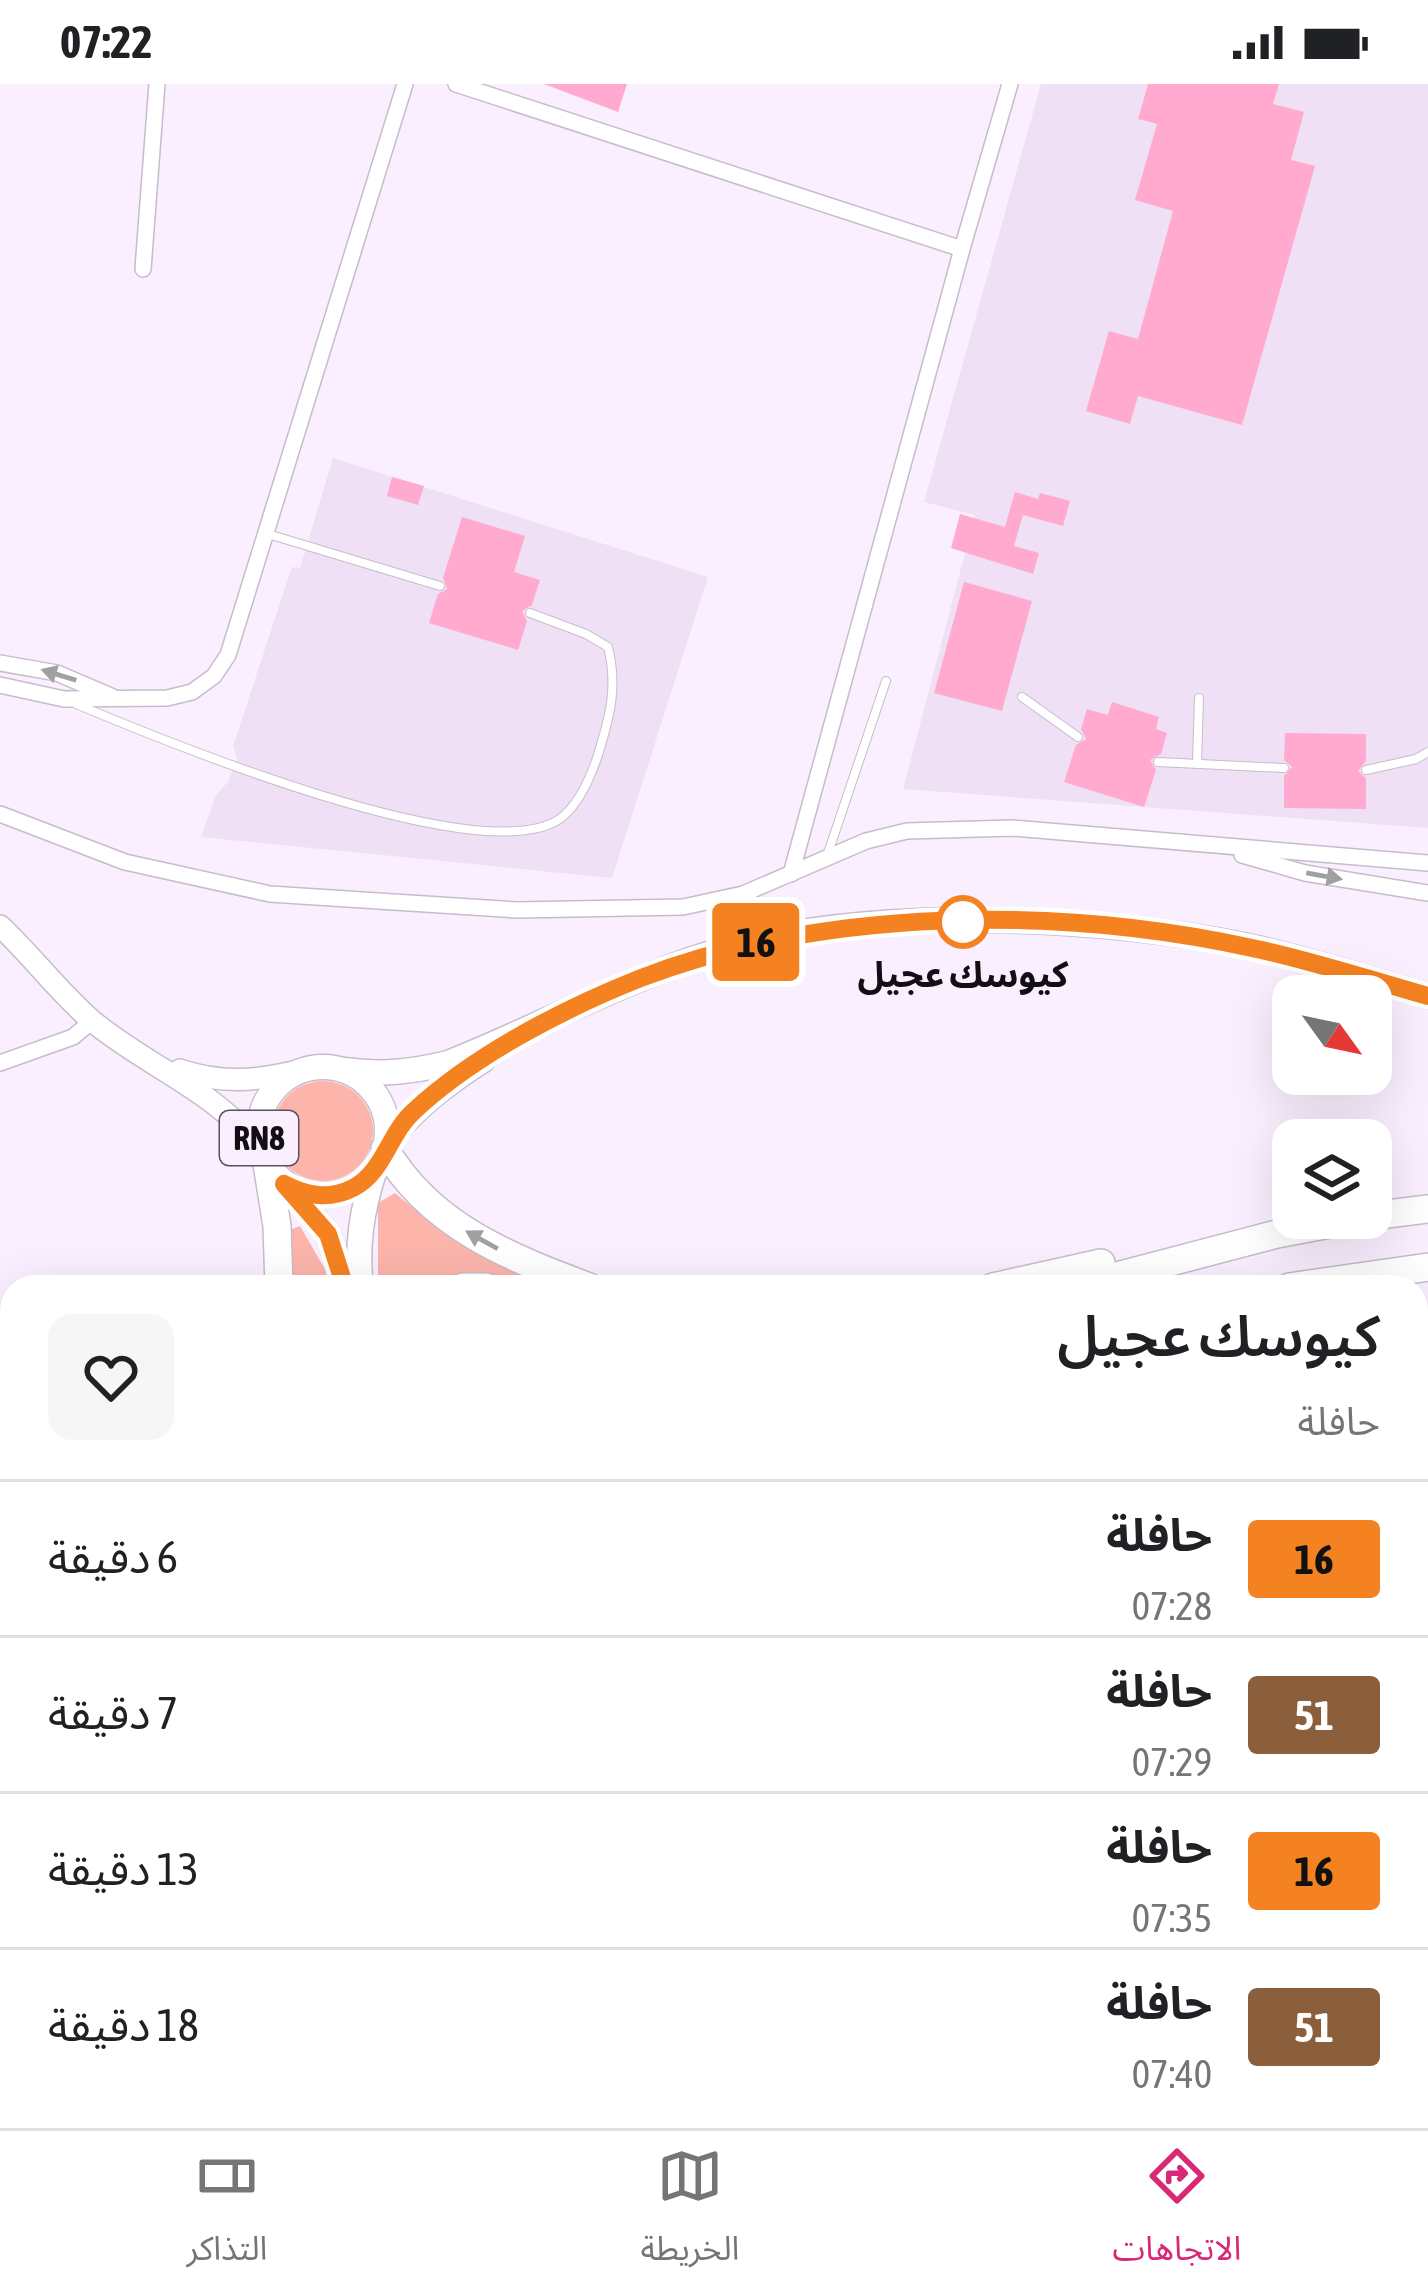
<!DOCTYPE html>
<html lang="ar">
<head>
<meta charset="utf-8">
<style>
	body { margin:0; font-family:"Asap Condensed","Noto Sans Arabic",sans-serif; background:#f6f6f6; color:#202124; direction:rtl; height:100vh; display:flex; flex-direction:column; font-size:45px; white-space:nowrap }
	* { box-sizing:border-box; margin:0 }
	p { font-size:39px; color:#757577 }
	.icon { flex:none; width:66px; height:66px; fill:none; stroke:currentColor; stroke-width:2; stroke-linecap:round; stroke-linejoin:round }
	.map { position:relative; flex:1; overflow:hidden; direction:ltr }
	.side { position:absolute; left:0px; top:1191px; width:1428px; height:855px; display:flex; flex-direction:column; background:#fff; border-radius:36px 36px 0 0; box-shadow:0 12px 48px #0002; direction:rtl }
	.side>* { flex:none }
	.badge { padding:0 24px; border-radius:9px; font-size:42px; line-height:78px }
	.needle { width:78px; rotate:123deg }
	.tools { position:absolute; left:1272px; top:891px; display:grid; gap:24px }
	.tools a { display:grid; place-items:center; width:120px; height:120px; border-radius:24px; background:#fff; box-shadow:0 12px 48px #0002; font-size:60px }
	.map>.badge { position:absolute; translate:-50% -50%; box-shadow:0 0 0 6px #fff }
	.round { display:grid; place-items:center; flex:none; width:126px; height:126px; border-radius:24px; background:#f6f6f6 }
	.head { display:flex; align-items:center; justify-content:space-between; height:204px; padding:0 48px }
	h1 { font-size:57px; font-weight:600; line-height:90px }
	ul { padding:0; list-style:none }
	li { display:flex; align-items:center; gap:36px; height:156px; padding:0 48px; border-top:3px solid #e0e0e0 }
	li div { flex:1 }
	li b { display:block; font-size:45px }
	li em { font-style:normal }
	li .badge { min-width:132px; font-weight:700; text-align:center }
	.status { display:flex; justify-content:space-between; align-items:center; height:84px; padding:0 60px; background:#fff; direction:ltr }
	.status svg { height:33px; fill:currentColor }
	.menu { display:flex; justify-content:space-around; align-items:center; height:168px; border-top:3px solid #e0e0e0; background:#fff; font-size:33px; color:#757577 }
	.menu a { display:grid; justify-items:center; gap:6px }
	.menu .on { color:#db2777 }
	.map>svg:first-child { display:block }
	.built { fill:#f0e0f5 }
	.green { fill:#fcb4ab }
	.building { fill:#ffaace }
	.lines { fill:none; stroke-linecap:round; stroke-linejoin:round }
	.service-casing { stroke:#c7bcca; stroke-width:10 }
	.minor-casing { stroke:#c7bcca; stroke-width:18 }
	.secondary-casing { stroke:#c7bcca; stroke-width:24 }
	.primary-casing { stroke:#c7bcca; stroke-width:27 }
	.motorway-casing { stroke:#c7bcca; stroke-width:30 }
	.service { stroke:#fff; stroke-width:8 }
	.minor { stroke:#fff; stroke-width:15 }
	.secondary { stroke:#fff; stroke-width:21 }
	.primary { stroke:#fff; stroke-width:24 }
	.motorway { stroke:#fff; stroke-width:27 }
	.oneway { fill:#a09fa1 }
	.line-casing { stroke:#fff; stroke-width:27 }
	.line { stroke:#f58220; stroke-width:18 }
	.stop-dot { fill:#fff; stroke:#f58220; stroke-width:6 }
	.labels { text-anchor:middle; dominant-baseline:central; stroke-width:10; stroke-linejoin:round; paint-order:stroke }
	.shield { fill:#faeffe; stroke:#58525a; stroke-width:3 }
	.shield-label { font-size:33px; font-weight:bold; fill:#120e13 }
	.stop-label { font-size:36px; font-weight:bold; fill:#120e13; stroke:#faeffe }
</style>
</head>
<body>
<div class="status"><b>07:22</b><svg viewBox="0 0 49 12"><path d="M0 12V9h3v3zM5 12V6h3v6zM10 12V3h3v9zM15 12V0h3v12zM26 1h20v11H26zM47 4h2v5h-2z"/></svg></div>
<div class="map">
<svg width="1428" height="2044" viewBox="0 0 1428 2044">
	<rect width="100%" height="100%" fill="#faeffe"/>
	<g class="built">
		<polygon points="1041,0 1428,0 1428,744 903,705 975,431 924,418"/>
		<polygon points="333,374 708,493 612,794 201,753 216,711 228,698 237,674 233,662 292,483 300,484"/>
		<polygon points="1416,1415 1428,1424 1428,1741 1416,1734"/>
		<polygon points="0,1998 12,2003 12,2034 84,2034 107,2044 0,2044"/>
		<polygon points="724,2034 941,2034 942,2044 725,2044"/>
	</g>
	<g class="green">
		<circle cx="323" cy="1047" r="50"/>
		<polygon points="395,1109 424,1133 566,1203 378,1203 378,1119"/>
		<polygon points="300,1142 329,1192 331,1203 291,1203 287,1147"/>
		<path d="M12,1790V1931C0,1902 0,1821 12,1790Z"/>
		<polygon points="183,2034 301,2034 303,2044 187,2044"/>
	</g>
	<g class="building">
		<polygon points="544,0 627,0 618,28"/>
		<polygon points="1148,0 1279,0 1273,20 1304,28 1291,76 1315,82 1242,341 1138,312 1130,340 1086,327 1109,247 1138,255 1173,127 1135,116 1157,40 1138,35"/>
		<polygon points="392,393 424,402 418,421 387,412"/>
		<polygon points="1015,408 1038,415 1040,409 1070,417 1063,442 1023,431 1014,462 1039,469 1033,490 951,464 960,430 1005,443"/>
		<polygon points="462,433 525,452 514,488 540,496 532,521 522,527 527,537 518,566 429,539 438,510 447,505 443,494"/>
		<polygon points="964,498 1032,517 1002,627 934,609"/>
		<polygon points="1112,618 1159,633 1156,645 1167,649 1161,670 1150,676 1156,686 1144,723 1064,698 1076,661 1086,655 1081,645 1087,625 1108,631"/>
		<polygon points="1285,649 1366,650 1366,677 1358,687 1366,694 1366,725 1284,724 1284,692 1292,683 1284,676"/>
	</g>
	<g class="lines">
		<g class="service-casing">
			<g id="service">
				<polyline points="268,450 440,502"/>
				<polyline points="1022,613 1078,653"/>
				<path d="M76,620C162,656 484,790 561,734C579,720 591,692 598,671C610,632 618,603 608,563L586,550L530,529"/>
				<polyline points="1158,678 1284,684"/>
				<polyline points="1197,680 1199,614"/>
				<polyline points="1366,686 1416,675 1428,668"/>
				<polyline points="827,772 886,597"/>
				<polyline points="461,2034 463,2044"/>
			</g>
		</g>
		<g class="minor-casing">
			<g id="minor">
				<polyline points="456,0 962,165 1010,0"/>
				<polyline points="143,185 157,0"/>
				<polyline points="0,579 57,589 113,613"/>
				<polyline points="0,601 64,615 167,614 192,608 214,592 228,571 405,0"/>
				<polyline points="0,730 125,778 270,810 517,826 683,823 743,810 866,757 907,747 1013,744 1428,779"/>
				<polyline points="1242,771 1305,789 1428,809"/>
				<polyline points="791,790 962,165"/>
				<polyline points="0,979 73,953 92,937"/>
				<polyline points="1416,1830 1428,1823"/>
				<polyline points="101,2034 127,2044"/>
				<polyline points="9,2044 17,2034"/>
				<polyline points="1147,2044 1158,2034"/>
			</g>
		</g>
		<g class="secondary-casing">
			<g id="secondary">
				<path d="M0,842C32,872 58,907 91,936C147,983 216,1006 261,1066"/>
				<path d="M180,986C221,1000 257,997 298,987"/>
			</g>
		</g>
		<g class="primary-casing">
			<g id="primary">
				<circle cx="323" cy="1047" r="64"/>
				<path d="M344,986C382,991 411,988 448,979C544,941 635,889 735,862C881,823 1105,832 1252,863C1311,876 1370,896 1428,912"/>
				<path d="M387,1058C415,1024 445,1000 483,976"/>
				<polyline points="290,1105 328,1150 345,1203"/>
				<path d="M361,1203C356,1162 362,1126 374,1088"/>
				<polyline points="315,2034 318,2044"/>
				<polyline points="363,2034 369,2044"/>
			</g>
		</g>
		<g class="motorway-casing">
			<g id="motorway">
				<path d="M385,1065C430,1142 509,1173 589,1203"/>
				<polyline points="267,1080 277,1142 279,1203"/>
				<polyline points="1371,1132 1428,1125"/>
				<polyline points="463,1203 486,1203"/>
				<polyline points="993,1203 1101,1179"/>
				<polyline points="1075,1203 1277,1150 1362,1134"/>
				<polyline points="1289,1203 1428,1183"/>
				<polyline points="0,1679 12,1672"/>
				<polyline points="0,1704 12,1698"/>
				<polyline points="0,1746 12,1739"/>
				<polyline points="0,1778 12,1767"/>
				<polyline points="0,1935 12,1946"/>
				<polyline points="0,1979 12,1983"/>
				<polyline points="151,2034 164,2044"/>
			</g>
		</g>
		<use href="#service" class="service"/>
		<use href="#minor" class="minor"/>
		<use href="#secondary" class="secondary"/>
		<use href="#primary" class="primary"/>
		<use href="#motorway" class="motorway"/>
	</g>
	<defs><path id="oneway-solid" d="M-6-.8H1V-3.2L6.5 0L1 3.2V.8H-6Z" transform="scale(3)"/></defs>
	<g class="oneway">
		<use href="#oneway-solid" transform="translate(59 591) rotate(-163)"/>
		<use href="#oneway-solid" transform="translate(1324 792) rotate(10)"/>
		<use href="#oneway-solid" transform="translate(482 1156) rotate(-151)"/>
	</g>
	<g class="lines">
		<g class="line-casing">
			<path id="line" d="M345,1203L328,1150L284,1100C307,1112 329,1116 353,1104C384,1088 389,1049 414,1027C474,971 565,924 641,894C827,823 1059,822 1252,864C1311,876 1370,896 1428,912"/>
		</g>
		<use href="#line" class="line"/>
	</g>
	<circle class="stop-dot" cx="963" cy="838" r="24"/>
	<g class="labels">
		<rect class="shield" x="220" y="1027" width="78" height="54" rx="9"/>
		<g class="shield-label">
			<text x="259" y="1054">RN8</text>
		</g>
		<g class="stop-label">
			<text x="963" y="890">كيوسك عجيل</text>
		</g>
	</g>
</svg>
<div class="tools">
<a><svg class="needle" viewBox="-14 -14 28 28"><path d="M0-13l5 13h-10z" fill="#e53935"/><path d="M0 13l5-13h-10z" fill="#757577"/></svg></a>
<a><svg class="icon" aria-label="layers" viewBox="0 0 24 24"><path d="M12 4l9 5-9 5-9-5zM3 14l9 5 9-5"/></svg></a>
</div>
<b class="badge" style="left:756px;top:858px;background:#f58220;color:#111">16</b>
<section class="side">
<div class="head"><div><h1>كيوسك عجيل</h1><p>حافلة</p></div><a class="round"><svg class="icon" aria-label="heart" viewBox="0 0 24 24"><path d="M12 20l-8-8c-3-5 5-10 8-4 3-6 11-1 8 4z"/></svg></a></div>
<ul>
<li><span class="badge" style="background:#f58220;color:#111">16</span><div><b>حافلة</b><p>07:28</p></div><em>6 دقيقة</em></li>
<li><span class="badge" style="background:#8b5e3c;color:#fff">51</span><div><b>حافلة</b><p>07:29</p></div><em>7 دقيقة</em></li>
<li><span class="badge" style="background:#f58220;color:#111">16</span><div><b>حافلة</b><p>07:35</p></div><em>13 دقيقة</em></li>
<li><span class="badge" style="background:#8b5e3c;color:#fff">51</span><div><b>حافلة</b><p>07:40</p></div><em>18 دقيقة</em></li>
</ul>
</section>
</div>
<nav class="menu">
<a class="on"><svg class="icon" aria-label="directions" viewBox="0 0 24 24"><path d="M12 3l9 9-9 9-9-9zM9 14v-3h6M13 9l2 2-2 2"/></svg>الاتجاهات</a>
<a><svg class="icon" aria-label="map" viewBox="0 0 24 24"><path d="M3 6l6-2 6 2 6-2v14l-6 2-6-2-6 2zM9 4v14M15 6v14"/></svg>الخريطة</a>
<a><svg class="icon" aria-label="tickets" viewBox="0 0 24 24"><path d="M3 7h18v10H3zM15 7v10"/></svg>التذاكر</a>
</nav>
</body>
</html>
